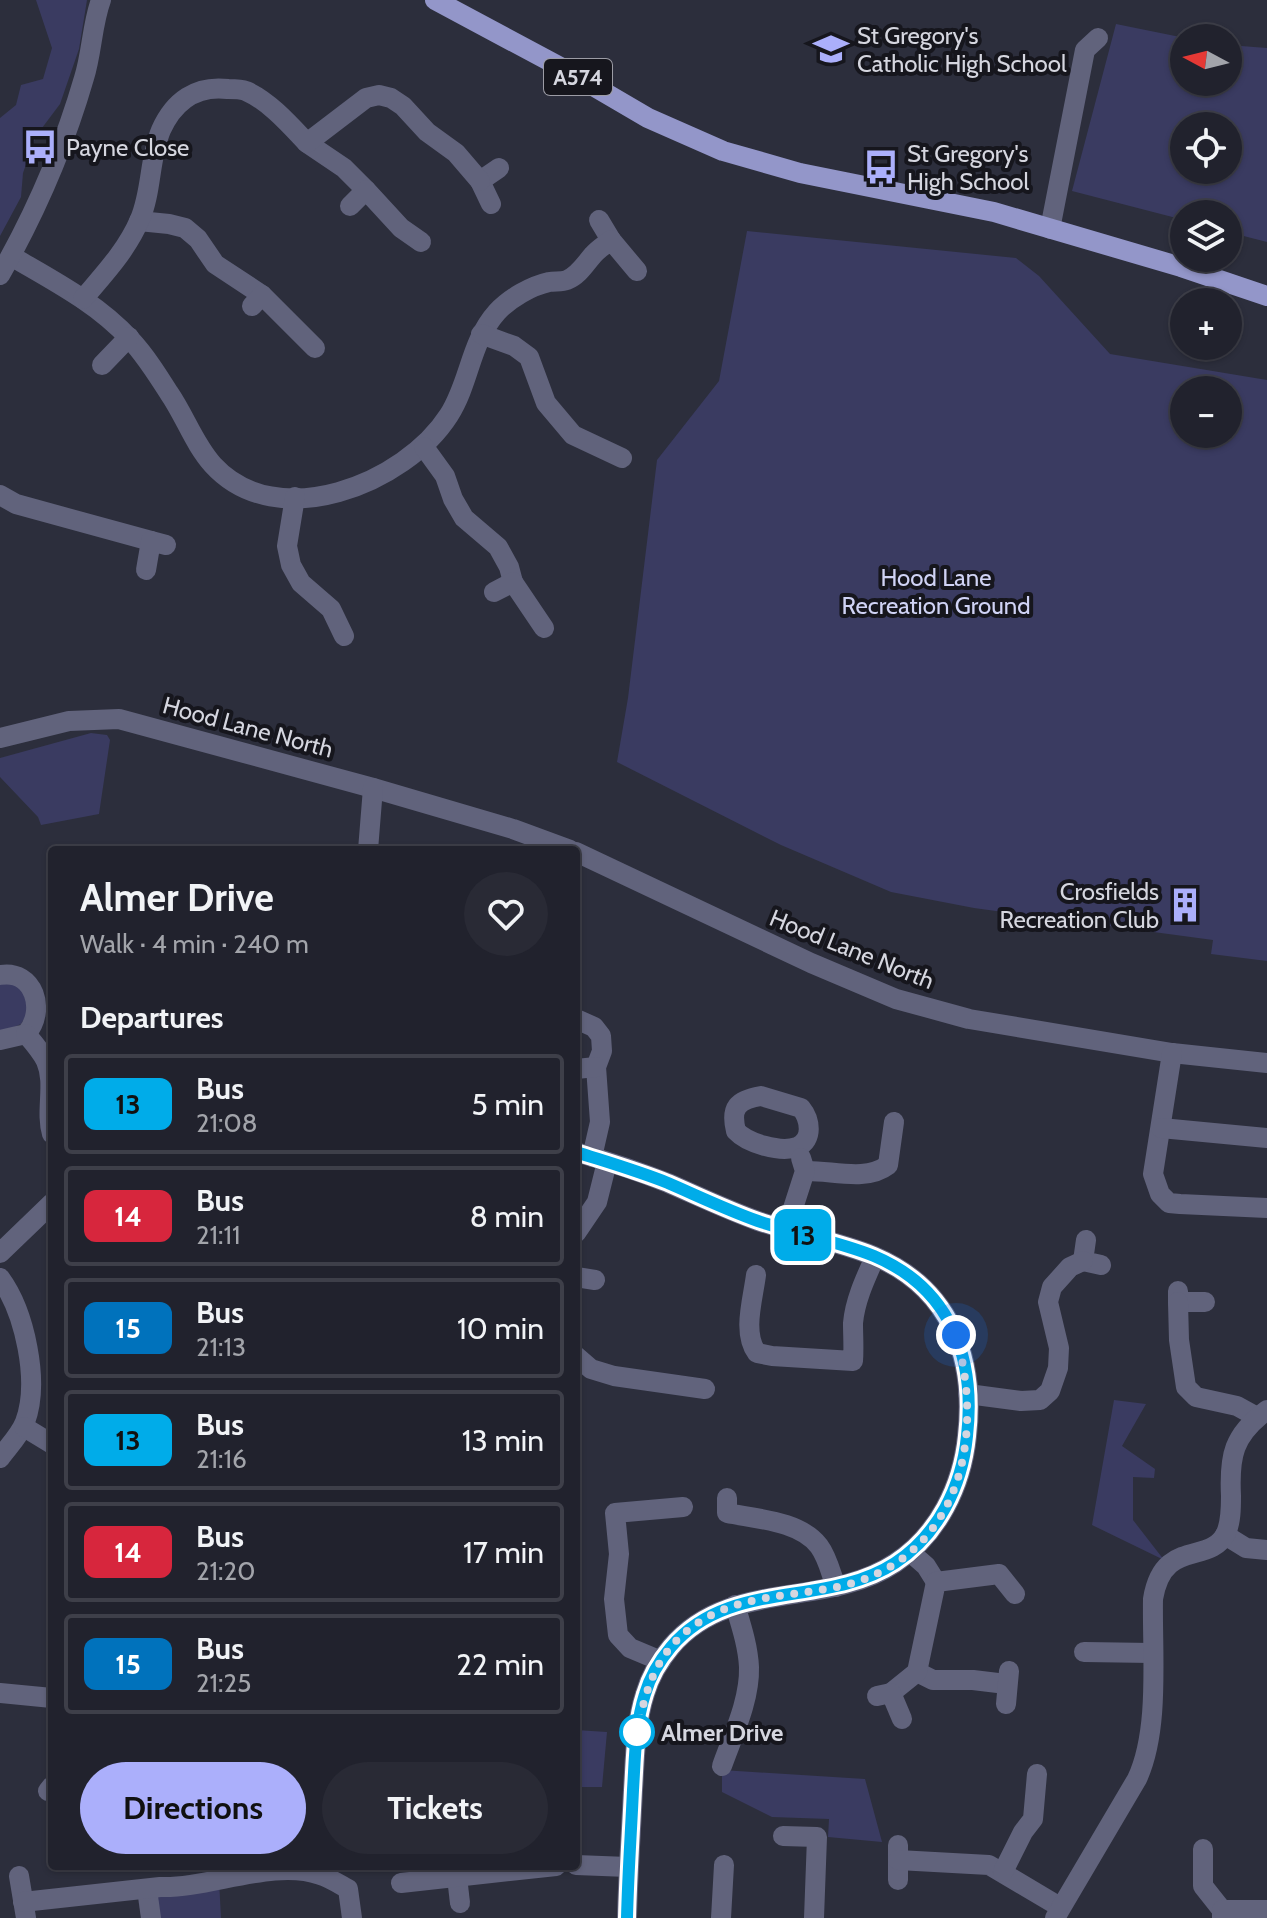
<!DOCTYPE html>
<html lang="en">
<head>
<meta charset="utf-8">
<style>
	body { margin:0; font-family:Cabin,sans-serif; background:#292a35; color:#f1f3f6; height:100vh; display:flex; flex-direction:column; font-size:30px; white-space:nowrap }
	* { box-sizing:border-box; margin:0 }
	p { font-size:26px; color:#a2a4aa }
	.icon { flex:none; width:44px; height:44px; fill:none; stroke:currentColor; stroke-width:2; stroke-linecap:round; stroke-linejoin:round }
	.map { position:relative; flex:1; overflow:hidden }
	.details { position:absolute; left:48px; top:846px; width:532px; height:1024px; display:flex; flex-direction:column; background:#21222d; border-radius:8px; box-shadow:0 2px 6px #0004,0 0 0 2px #3e3f49 }
	.details>* { flex:none }
	.badge { padding:0 16px; border-radius:12px; font-size:28px; line-height:52px }
	.needle { width:52px; rotate:277deg }
	.fabs { position:absolute; left:1170px; top:24px; display:grid; gap:16px }
	.fabs a { display:grid; place-items:center; width:72px; height:72px; border-radius:50%; background:#21222d; box-shadow:0 2px 6px #0004,0 0 0 2px #3e3f49; font-size:40px }
	.you { position:absolute; width:40px; height:40px; margin:-20px; border:6px solid #fff; border-radius:50%; background:#1a73e8; box-shadow:0 0 0 12px #1a73e833 }
	.map>.badge { position:absolute; translate:-50% -50%; box-shadow:0 0 0 4px #fff }
	h2 { padding:0 32px; font-size:30px; line-height:72px }
	.round { display:grid; place-items:center; flex:none; width:84px; height:84px; border-radius:42px; background:#292a35 }
	.head { display:flex; align-items:center; justify-content:space-between; height:136px; padding:0 32px }
	h1 { font-size:38px; font-weight:700; line-height:60px }
	.action { display:flex; gap:16px; margin-top:auto; padding:16px 32px }
	.action a { flex:1; height:92px; border-radius:48px; background:#abaffb; color:#111; font-size:32px; font-weight:700; line-height:92px; text-align:center }
	.action a+a { background:#292a35; color:#f1f3f6 }
	ul { padding:0; list-style:none }
	li { display:flex; align-items:center; gap:24px; height:100px; margin:0 16px 12px; padding:0 16px; border:4px solid #3e3f49; border-radius:8px }
	li div { flex:1 }
	li b { display:block; font-size:30px }
	li em { font-style:normal }
	li .badge { min-width:88px; font-weight:700; text-align:center }
	.map>svg:first-child { display:block }
	.green { fill:#3a3b61; fill-rule:evenodd }
	.lines { fill:none; stroke-linecap:round; stroke-linejoin:round }
	.minor { stroke:#61637c; stroke-width:20 }
	.major { stroke:#9396c9; stroke-width:20 }
	.line-casing { stroke:#fff; stroke-width:18 }
	.line { stroke:#00ace9; stroke-width:12 }
	.walk { stroke:#d5d6df; stroke-width:8; stroke-dasharray:0 14.4 }
	.stop-dot { fill:#fff; stroke:#00ace9; stroke-width:4 }
	.labels { text-anchor:middle; dominant-baseline:central; stroke-width:8; stroke-linejoin:round; paint-order:stroke }
	.shield { fill:#16161d; stroke:#9c9ca5; stroke-width:2 }
	.shield-label { font-size:22px; font-weight:bold; fill:#d5d6df }
	.poi-label { font-size:24px; fill:#d5d6df; stroke:#16161d; text-anchor:start }
	.park-label { font-size:24px; fill:#d0d3f5; stroke:#16161d }
	.street-label { font-size:24px; fill:#d5d6df; stroke:#16161d }
	.stop-label { font-size:24px; font-weight:bold; fill:#d5d6df; stroke:#16161d; text-anchor:start }
</style>
</head>
<body>
<div class="map">
<svg width="1267" height="1918" viewBox="0 0 1267 1918">
	<rect width="100%" height="100%" fill="#2c2e3c"/>
	<g class="green">
		<polygon points="36,0 87,0 79,49 60,104 36,136 23,173 21,197 0,236 0,118 16,105 21,85 43,79 52,48"/>
		<path d="M1116,24L1185,38L1184,82H1228V45L1267,48V242L1228,232V214H1184V220L1072,191ZM1184,126H1228V170H1184Z"/>
		<path d="M747,231L1016,258L1039,276L1110,354L1267,380V961L1211,954L1213,940L974,908L891,892L781,845L617,762L628,698L657,460L719,381ZM1184,390H1228V434H1184Z"/>
		<polygon points="91,733 107,735 110,740 99,814 41,825 38,817 0,777 0,758"/>
		<polygon points="0,980 20,983 30,1010 21,1024 0,1033"/>
		<polygon points="1114,1400 1146,1404 1122,1446 1155,1469 1154,1478 1133,1477 1133,1520 1164,1560 1092,1525"/>
		<polygon points="576,1730 607,1732 602,1787 576,1787"/>
		<polygon points="722,1770 865,1779 882,1842 828,1837 829,1819 772,1817 722,1792"/>
		<polygon points="219,1880 221,1918 151,1918 147,1889"/>
	</g>
	<g class="lines">
		<g class="minor">
			<polyline points="307,143 344,168 366,190"/>
			<polyline points="491,204 480,181 499,168"/>
			<polyline points="350,206 366,190 401,228 421,242"/>
			<polyline points="599,220 611,240"/>
			<polyline points="139,221 169,224 185,228 198,239 215,264 262,295"/>
			<polyline points="1050,229 1085,50 1098,38"/>
			<path d="M11,256C52,280 97,303 130,339C145,355 157,374 169,393C185,416 194,444 213,465C277,535 405,484 449,415C470,382 470,342 497,312C510,298 531,286 549,282C555,281 562,282 567,280C579,275 585,264 593,255C598,249 605,245 611,240L637,271"/>
			<path d="M0,275C36,212 64,147 84,78C92,53 92,24 101,0"/>
			<path d="M83,299C104,274 127,250 140,219C152,191 149,159 161,130C174,101 196,85 228,89C233,89 241,89 246,91C269,101 290,125 307,143L366,98L379,95L391,98L403,106L427,132L456,153L480,181"/>
			<polyline points="252,306 262,295 315,348"/>
			<polyline points="481,334 514,346 529,357 546,403 573,435 622,458"/>
			<polyline points="102,365 129,337"/>
			<polyline points="424,447 445,476 453,499 464,518 498,547 509,567 513,582"/>
			<polyline points="0,495 16,504 151,541"/>
			<polyline points="295,497 287,546 291,565 301,583 331,609 344,636"/>
			<polyline points="146,570 151,541 166,545"/>
			<polyline points="494,592 513,582 544,628"/>
			<polyline points="0,738 69,721 119,719 373,788 513,829 570,850"/>
			<polyline points="368,850 373,788"/>
			<polyline points="576,852 811,963 896,999 969,1019 1172,1053 1267,1063"/>
			<path d="M0,975C34,969 47,1011 26,1034L0,1040"/>
			<polyline points="576,1019 594,1027 601,1036 602,1051 596,1067 600,1122 592,1157"/>
			<path d="M26,1034C33,1042 41,1051 46,1061C56,1084 45,1110 52,1134"/>
			<polyline points="1172,1053 1153,1174 1160,1194 1169,1203 1180,1204 1267,1208"/>
			<polyline points="576,1069 596,1067"/>
			<path d="M761,1096L801,1108C810,1119 814,1140 797,1147C780,1153 747,1143 736,1131C730,1107 738,1100 761,1096Z"/>
			<polyline points="1161,1128 1267,1138"/>
			<path d="M576,1152C607,1161 638,1171 668,1183C698,1196 727,1210 758,1221C796,1234 837,1241 874,1256C950,1288 976,1357 967,1436C962,1486 938,1535 895,1563C826,1609 729,1578 671,1647C660,1660 650,1677 645,1694C635,1725 635,1759 633,1790C631,1833 628,1875 627,1918"/>
			<path d="M805,1171C831,1170 866,1182 888,1165L894,1122"/>
			<polyline points="786,1230 805,1171 801,1158"/>
			<polyline points="576,1233 597,1202 607,1162"/>
			<polyline points="1086,1240 1083,1261 1101,1265"/>
			<polyline points="0,1253 52,1203"/>
			<path d="M756,1275C753,1299 742,1333 757,1353L772,1356L853,1361C854,1348 853,1336 853,1323C855,1300 866,1277 875,1257"/>
			<polyline points="576,1277 595,1280"/>
			<path d="M0,1278C25,1312 40,1382 25,1422C20,1435 8,1447 0,1458"/>
			<polyline points="1178,1291 1178,1302 1205,1302"/>
			<polyline points="1178,1302 1179,1340 1186,1387 1196,1397 1237,1406 1257,1417"/>
			<polyline points="576,1356 591,1369 614,1376 705,1389"/>
			<polyline points="968,1394 1021,1401 1040,1400 1050,1391 1058,1368 1059,1348 1048,1302 1052,1287 1070,1267 1083,1261"/>
			<polyline points="24,1427 52,1444"/>
			<path d="M727,1498V1513C757,1519 800,1521 819,1546C828,1558 831,1574 836,1587"/>
			<polyline points="1225,1535 1246,1548 1267,1550"/>
			<polyline points="910,1552 926,1566 936,1582"/>
			<polyline points="1084,1652 1152,1653"/>
			<polyline points="661,1661 630,1648 618,1635 614,1599 619,1554 615,1513 683,1507"/>
			<polyline points="917,1672 933,1680 973,1680 1006,1684"/>
			<polyline points="0,1693 52,1698"/>
			<polyline points="891,1693 917,1672 936,1582 999,1574 1015,1594"/>
			<polyline points="877,1696 891,1693 902,1719"/>
			<polyline points="1006,1704 1009,1671"/>
			<path d="M722,1766C733,1735 750,1700 749,1667C748,1646 741,1625 735,1605"/>
			<polyline points="48,1791 52,1786"/>
			<polyline points="783,1836 817,1837 814,1918"/>
			<polyline points="898,1845 898,1880"/>
			<polyline points="1203,1849 1203,1886 1222,1910 1222,1918"/>
			<polyline points="898,1860 989,1865 1060,1907"/>
			<polyline points="576,1865 628,1867"/>
			<polyline points="1003,1872 1023,1832 1033,1819 1037,1774"/>
			<polyline points="19,1876 26,1918"/>
			<polyline points="457,1877 460,1903"/>
			<polyline points="401,1883 556,1866"/>
			<polyline points="147,1889 151,1918"/>
			<path d="M23,1902L160,1887C208,1889 275,1858 320,1875C330,1878 339,1884 348,1889L352,1918"/>
			<polyline points="1222,1910 1267,1910"/>
			<polyline points="721,1918 724,1865"/>
			<path d="M1055,1918L1137,1779C1160,1730 1152,1654 1153,1599C1163,1537 1210,1566 1226,1533C1231,1522 1231,1508 1231,1496C1229,1456 1233,1435 1267,1410"/>
		</g>
		<polyline class="major" points="435,0 566,70 648,118 723,151 800,173 994,212 1181,267 1267,296"/>
	</g>
	<g class="lines">
		<g class="line-casing">
			<path id="line" d="M576,1152C607,1162 638,1171 668,1183C698,1196 727,1210 758,1221C796,1234 837,1241 874,1256C950,1288 976,1357 967,1436C962,1486 938,1535 895,1563C826,1608 729,1578 671,1647C660,1660 650,1677 645,1694C635,1725 635,1759 633,1790C631,1833 628,1875 627,1918"/>
		</g>
		<use href="#line" class="line"/>
		<path class="walk" d="M637,1732C646,1689 655,1655 692,1627C735,1595 787,1597 837,1587C959,1561 986,1440 956,1335"/>
	</g>
	<defs>
		<g id="school-bare" transform="scale(2.76)"><path d="M0-5L7-2L0 1L-7-2ZM-4 1L0 2.5L4 1V4Q0 6-4 4Z" fill="#abaffb" stroke="#16161d" stroke-width="2.5" paint-order="stroke"/></g>
		<g id="bus-bare" transform="scale(2.76)"><path d="M-5-6H5V4H4V6H2V4H-2V6H-4V4H-5ZM-3.5-4V0h7V-4ZM-3.5 1.2v1.5H-2V1.2ZM2 1.2v1.5H3.5V1.2Z" fill="#abaffb" stroke="#16161d" stroke-width="2.5" paint-order="stroke"/></g>
		<g id="building-bare" transform="scale(2.76)"><path d="M-4-6H4V6H1V3H-1V6H-4ZM-2.5-4.3h1.7v1.8h-1.7ZM.8-4.3h1.7v1.8H.8ZM-2.5-1h1.7V.8h-1.7ZM.8-1h1.7V.8H.8Z" fill="#abaffb" stroke="#16161d" stroke-width="2.5" paint-order="stroke"/></g>
	</defs>
	<g fill-rule="evenodd">
		<use href="#school-bare" x="831" y="49"/>
		<use href="#bus-bare" x="40" y="147"/>
		<use href="#bus-bare" x="881" y="167"/>
		<use href="#building-bare" x="1185" y="905"/>
	</g>
	<circle class="stop-dot" cx="637" cy="1732" r="16"/>
	<g class="labels">
		<rect class="shield" x="544" y="59" width="68" height="36" rx="6"/>
		<g class="shield-label">
			<text x="578" y="77">A574</text>
		</g>
		<g class="poi-label">
			<text x="857" y="35">St Gregory's<tspan x="857" dy="28">Catholic High School</tspan></text>
			<text x="66" y="147">Payne Close</text>
			<text x="907" y="153">St Gregory's<tspan x="907" dy="28">High School</tspan></text>
			<text x="1159" y="891" text-anchor="end">Crosfields<tspan x="1159" dy="28">Recreation Club</tspan></text>
		</g>
		<g class="park-label">
			<text x="936" y="577">Hood Lane<tspan x="936" dy="28">Recreation Ground</tspan></text>
		</g>
		<g class="street-label">
			<text transform="translate(248 727) rotate(15)">Hood Lane North</text>
			<text transform="translate(852 949) rotate(22)">Hood Lane North</text>
		</g>
		<g class="stop-label">
			<text x="661" y="1732">Almer Drive</text>
		</g>
	</g>
</svg>
<div class="fabs">
<a><svg class="needle" viewBox="-14 -14 28 28"><path d="M0-13l5 13h-10z" fill="#e53935"/><path d="M0 13l5-13h-10z" fill="#a2a4aa"/></svg></a>
<a><svg class="icon" aria-label="locate" viewBox="0 0 24 24"><circle cx="12" cy="12" r="6"/><path d="M12 2v4M12 18v4M2 12h4M18 12h4"/></svg></a>
<a><svg class="icon" aria-label="layers" viewBox="0 0 24 24"><path d="M12 4l9 5-9 5-9-5zM3 14l9 5 9-5"/></svg></a>
<a>+</a>
<a>−</a>
</div>
<div class="you" style="left:956px;top:1335px"></div>
<b class="badge" style="left:803px;top:1235px;background:#00ace9;color:#111">13</b>
<section class="details">
<div class="head"><div><h1>Almer Drive</h1><p>Walk · 4 min · 240 m</p></div><a class="round"><svg class="icon" aria-label="heart" viewBox="0 0 24 24"><path d="M12 20l-8-8c-3-5 5-10 8-4 3-6 11-1 8 4z"/></svg></a></div>
<h2>Departures</h2>
<ul>
<li><span class="badge" style="background:#00ace9;color:#111">13</span><div><b>Bus</b><p>21:08</p></div><em>5 min</em></li>
<li><span class="badge" style="background:#d7263d;color:#fff">14</span><div><b>Bus</b><p>21:11</p></div><em>8 min</em></li>
<li><span class="badge" style="background:#0072bc;color:#fff">15</span><div><b>Bus</b><p>21:13</p></div><em>10 min</em></li>
<li><span class="badge" style="background:#00ace9;color:#111">13</span><div><b>Bus</b><p>21:16</p></div><em>13 min</em></li>
<li><span class="badge" style="background:#d7263d;color:#fff">14</span><div><b>Bus</b><p>21:20</p></div><em>17 min</em></li>
<li><span class="badge" style="background:#0072bc;color:#fff">15</span><div><b>Bus</b><p>21:25</p></div><em>22 min</em></li>
</ul>
<div class="action"><a>Directions</a><a>Tickets</a></div>
</section>
</div>
</body>
</html>
